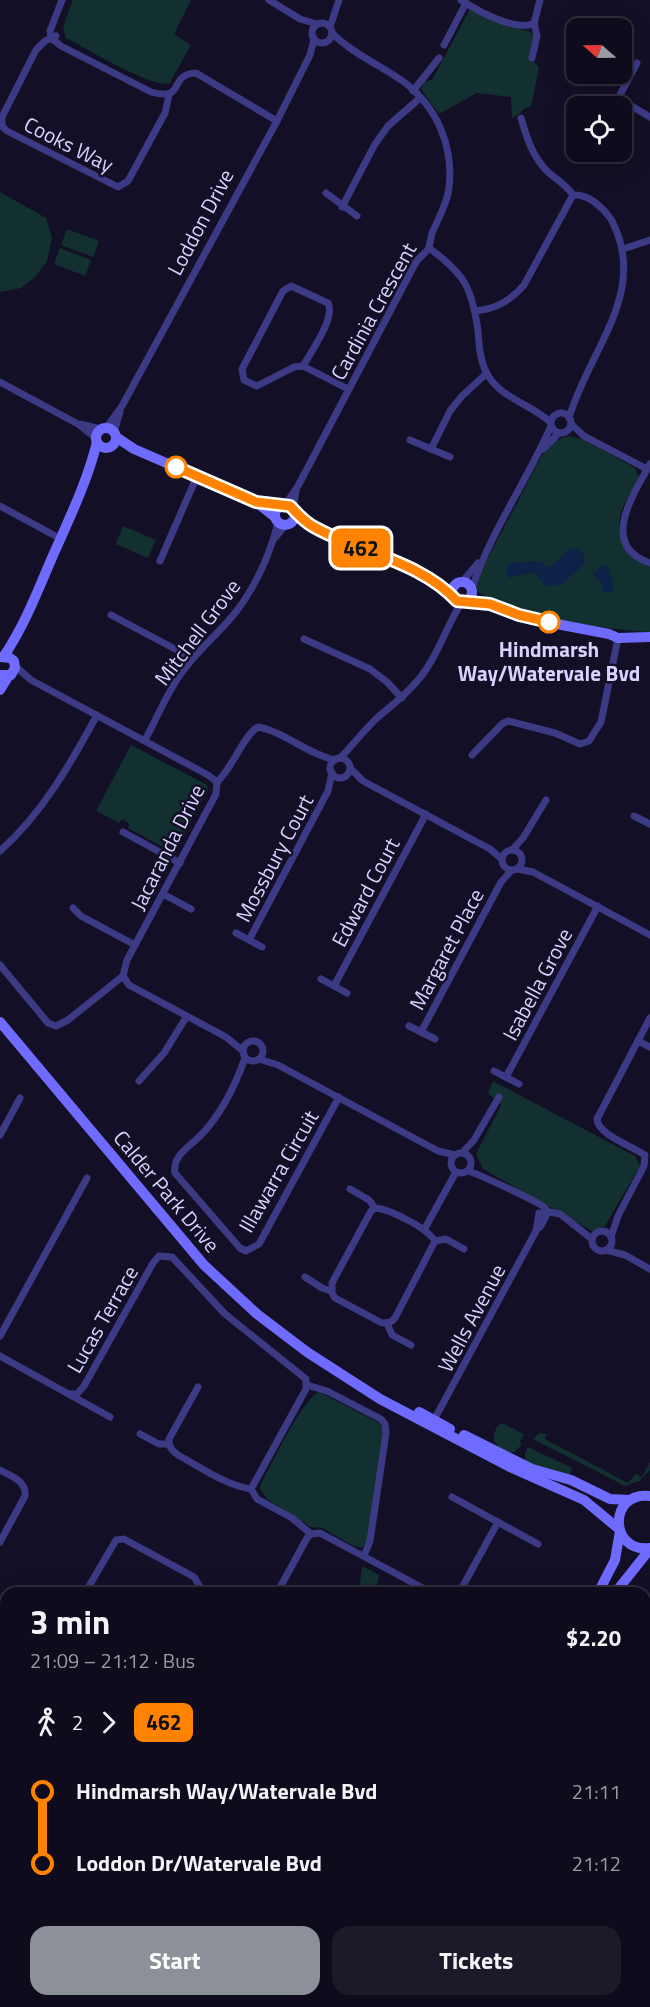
<!DOCTYPE html>
<html lang="en">
<head>
<meta charset="utf-8">
<style>
	body { margin:0; font-family:"Titillium Web",sans-serif; background:#1c1929; color:#f1f3f6; height:100vh; display:flex; flex-direction:column; font-size:22px; white-space:nowrap }
	* { box-sizing:border-box; margin:0 }
	p { font-size:20px; color:#9b9ba3 }
	.icon { flex:none; width:33px; height:33px; fill:none; stroke:currentColor; stroke-width:2; stroke-linecap:round; stroke-linejoin:round }
	.map { position:relative; flex:1; overflow:hidden }
	.drawer { position:absolute; left:0px; top:1587px; width:651px; height:420px; display:flex; flex-direction:column; background:#0e0b1c; border-radius:18px 18px 0 0; box-shadow:0 6px 24px #0002,0 0 0 2px #2e2b3b }
	.drawer>* { flex:none }
	.badge { padding:0 12px; border-radius:9px; font-size:21px; line-height:39px }
	.needle { width:39px; rotate:290deg }
	.tools { position:absolute; left:566px; top:18px; display:grid; gap:12px }
	.tools a { display:grid; place-items:center; width:66px; height:66px; border-radius:12px; background:#0e0b1c; box-shadow:0 6px 24px #0002,0 0 0 2px #2e2b3b; font-size:30px }
	.map>.badge { position:absolute; translate:-50% -50%; box-shadow:0 0 0 3px #fff }
	.legs { display:flex; align-items:center; gap:9px; height:66px; padding:0 30px; font-size:20px }
	.legs p { margin-inline-start:auto }
	.head { display:flex; align-items:center; justify-content:space-between; height:102px; padding:0 30px }
	h1 { font-size:33px; font-weight:700; line-height:45px }
	.primary-button { display:flex; gap:12px; margin-top:auto; padding:12px 30px }
	.primary-button a { flex:1; height:69px; border-radius:18px; background:#8c9099; color:#fff; font-size:24px; font-weight:700; line-height:69px; text-align:center }
	.primary-button a+a { background:#1c1929; color:#f1f3f6 }
	ul { padding:0 30px; list-style:none }
	li { display:flex; align-items:center; gap:21px; height:72px; font-size:22px }
	li i { display:grid; place-items:center; width:9px; height:100%; margin:0 8px; background:currentColor }
	li i::after { content:''; width:15px; height:15px; margin:-8px; border:4px solid; border-radius:50%; background:#0e0b1c }
	li p { margin-inline-start:auto }
	li:first-child i { background:linear-gradient(#0000 50%,currentColor 0) }
	li:last-child i { background:linear-gradient(currentColor 50%,#0000 0) }
	.map>svg:first-child { display:block }
	.green { fill:#12302f }
	.water { fill:#0c2248 }
	.lines { fill:none; stroke-linecap:round; stroke-linejoin:round }
	.street { stroke:#3d3a85; stroke-width:7 }
	.secondary { stroke:#6f6bff; stroke-width:10 }
	.line-1-casing { stroke:#fff; stroke-width:14 }
	.line-1 { stroke:#ff8200; stroke-width:9 }
	.stop-1-dot { fill:#fff; stroke:#ff8200; stroke-width:3 }
	.labels { text-anchor:middle; dominant-baseline:central; stroke-width:5; stroke-linejoin:round; paint-order:stroke }
	.street-label { font-size:21px; fill:#d9d4ff; stroke:#130f26 }
	.stop-label { font-size:21px; font-weight:bold; fill:#d9d4ff; stroke:#130f26 }
</style>
</head>
<body>
<div class="map">
<svg width="650" height="2007" viewBox="0 0 650 2007">
	<rect width="100%" height="100%" fill="#130f26"/>
	<g class="green">
		<path d="M73,0H191L174,34L191,45L169,84C145,85 90,50 66,38L63,27Z"/>
		<polygon points="470,9 507,26 531,32 534,36 529,56 539,67 531,107 525,108 519,114 512,118 511,97 477,93 439,114 421,89 424,82 432,80"/>
		<polygon points="0,192 46,218 52,238 47,261 36,276 21,288 0,292"/>
		<polygon points="67,229 99,241 93,257 61,245"/>
		<polygon points="60,248 91,260 85,276 54,264"/>
		<path d="M568,436L583,439L635,468L639,478C633,489 625,501 621,512C614,537 628,557 650,567V632C614,631 502,614 476,590L478,577L541,457C548,446 555,439 568,436Z"/>
		<polygon points="123,526 156,540 148,558 116,544"/>
		<polygon points="131,745 207,785 208,790 174,853 128,828 130,824 122,819 119,823 96,811"/>
		<polygon points="493,1081 635,1156 640,1166 605,1226 592,1231 483,1169 476,1154 501,1105 488,1093"/>
		<path d="M319,1392L379,1423L383,1429L369,1543L361,1548L352,1545L322,1528L311,1527L267,1499L260,1489L261,1484C271,1465 303,1398 319,1392Z"/>
		<path d="M502,1423L524,1434L520,1442L522,1444L515,1452C505,1454 499,1449 494,1441C494,1434 495,1426 502,1423Z"/>
		<polygon points="540,1433 547,1434 545,1439 628,1483 636,1474 642,1477 650,1462 650,1470 639,1481 625,1486 533,1439"/>
		<polygon points="528,1447 572,1468 570,1475 536,1467 525,1460 525,1454"/>
		<polygon points="362,1566 379,1575 376,1593 359,1593"/>
	</g>
	<g class="water">
		<path d="M571,548L579,549L584,554V564L561,585L546,586L534,572L509,578L506,574V566C513,561 517,563 525,562C536,561 540,560 549,568Z"/>
		<polygon points="604,565 608,565 614,588 610,593 603,593 602,584 593,573"/>
	</g>
	<g class="lines">
		<g class="street">
			<path d="M62,0L50,31L51,38L61,46L151,92C187,102 167,74 196,73L277,121"/>
			<polyline points="269,0 300,19 317,24"/>
			<path d="M461,0C476,10 517,33 534,23"/>
			<circle cx="322" cy="33" r="10"/>
			<polyline points="330,27 339,0"/>
			<polyline points="56,36 45,41 36,50 2,117 2,126 7,131 118,187 128,181 165,113 169,95"/>
			<polyline points="444,45 466,3"/>
			<polyline points="532,58 537,36 534,23 540,0"/>
			<polyline points="413,91 439,58"/>
			<polyline points="618,98 650,117"/>
			<polyline points="614,106 637,63"/>
			<path d="M521,118C527,139 533,158 549,173C558,180 567,186 573,195"/>
			<polyline points="326,193 357,216"/>
			<polyline points="342,207 375,144 388,126 420,98"/>
			<path d="M429,248C465,274 472,288 478,331C479,345 480,359 486,372C499,398 531,404 550,422"/>
			<polyline points="626,248 650,240"/>
			<path d="M475,311C496,309 510,301 524,285L573,195"/>
			<path d="M303,366C311,352 336,317 328,303L291,286L283,291L242,369L244,380L257,386L294,367L303,366L348,389"/>
			<polyline points="0,382 78,424 96,438"/>
			<circle cx="561" cy="423" r="10"/>
			<path d="M569,418C589,349 650,292 611,219C602,207 588,194 573,195"/>
			<polyline points="80,424 101,429"/>
			<polyline points="571,424 584,436 647,469"/>
			<polyline points="106,428 122,406 277,121 310,55 314,39"/>
			<polyline points="114,432 120,412"/>
			<polyline points="410,440 450,457"/>
			<polyline points="431,449 450,411 462,396 487,373"/>
			<polyline points="543,449 559,433"/>
			<path d="M650,464C634,494 598,545 650,563"/>
			<path d="M285,505L298,486L416,262C419,257 426,253 428,249C431,244 430,236 433,231C439,217 447,204 449,188C454,147 437,107 404,82C380,65 353,54 332,33"/>
			<polyline points="0,506 61,539"/>
			<polyline points="293,508 296,491"/>
			<polyline points="276,537 285,525"/>
			<polyline points="160,561 197,476"/>
			<polyline points="462,582 478,563"/>
			<path d="M472,588C491,531 527,481 551,426"/>
			<polyline points="111,615 192,658"/>
			<polyline points="304,639 370,669 387,682 402,698"/>
			<polyline points="15,666 31,680 208,775 217,782"/>
			<path d="M145,740C157,718 167,692 183,671C198,650 219,633 235,613C256,586 270,555 278,522"/>
			<polyline points="472,755 502,724 508,721 555,733 580,744 589,741 601,722 618,638"/>
			<circle cx="340" cy="768" r="10"/>
			<path d="M340,758C353,745 364,730 378,717C396,702 414,688 427,668C441,647 448,623 462,602"/>
			<polyline points="351,769 363,781 490,849 502,859"/>
			<polyline points="217,782 216,794 127,960 123,976 129,985 226,1037 243,1051"/>
			<path d="M217,782C232,769 245,733 258,727C285,732 307,754 335,760"/>
			<polyline points="634,816 650,824"/>
			<polyline points="123,832 180,863"/>
			<circle cx="512" cy="860" r="10"/>
			<polyline points="512,850 523,838 546,800"/>
			<path d="M0,851C42,814 71,763 97,715"/>
			<polyline points="518,869 533,872 650,935"/>
			<polyline points="163,894 191,909"/>
			<polyline points="73,908 81,916 135,945"/>
			<polyline points="236,933 262,947"/>
			<polyline points="249,940 328,791 332,773"/>
			<polyline points="0,965 48,1023 56,1026 68,1020 123,976"/>
			<polyline points="321,979 347,993"/>
			<polyline points="334,986 426,814"/>
			<polyline points="409,1026 435,1039"/>
			<polyline points="421,1032 501,882 511,871"/>
			<circle cx="253" cy="1051" r="10"/>
			<polyline points="638,1041 650,1047"/>
			<path d="M245,1058C235,1086 222,1114 200,1136C189,1147 172,1156 175,1173L240,1248L246,1251L259,1244L339,1097"/>
			<polyline points="259,1059 278,1065 438,1151 455,1155"/>
			<polyline points="494,1071 519,1084"/>
			<polyline points="506,1077 598,906"/>
			<polyline points="139,1081 164,1053 187,1016"/>
			<polyline points="0,1135 20,1098"/>
			<circle cx="461" cy="1163" r="10"/>
			<polyline points="462,1153 474,1140 499,1097"/>
			<path d="M468,1171C478,1174 544,1204 546,1209C548,1215 543,1222 540,1227"/>
			<polyline points="350,1189 369,1200 375,1208"/>
			<path d="M375,1208C390,1209 427,1228 435,1241L395,1318C391,1323 388,1323 382,1323L335,1298L332,1293V1283L371,1211Z"/>
			<polyline points="544,1211 560,1214 592,1239"/>
			<polyline points="424,1230 456,1172"/>
			<circle cx="602" cy="1241" r="10"/>
			<path d="M611,1237L618,1216L644,1166L645,1155C632,1146 598,1135 597,1119L650,1018"/>
			<polyline points="435,1241 446,1239 464,1249"/>
			<polyline points="606,1250 625,1255 650,1269"/>
			<polyline points="305,1277 322,1288 331,1291"/>
			<polyline points="387,1323 392,1335 411,1345"/>
			<polyline points="0,1336 87,1178"/>
			<polyline points="0,1356 110,1417"/>
			<polyline points="307,1385 327,1391 381,1419 385,1424 386,1433 370,1541 364,1556"/>
			<path d="M198,1387L169,1439C168,1447 173,1451 178,1455C202,1468 225,1485 251,1489"/>
			<polyline points="70,1394 77,1394 84,1386 153,1263 159,1256 172,1257 225,1314 306,1379 306,1389 251,1489 257,1499 292,1518 311,1534"/>
			<polyline points="434,1420 536,1231 539,1213"/>
			<polyline points="140,1434 159,1444 169,1444"/>
			<path d="M0,1470C11,1476 27,1481 25,1496L0,1542"/>
			<polyline points="452,1497 538,1544"/>
			<polyline points="85,1593 116,1540 124,1539 194,1577 202,1590"/>
			<polyline points="198,1593 210,1589 219,1593"/>
			<polyline points="277,1593 307,1538 311,1534 320,1533 432,1593"/>
			<polyline points="459,1593 498,1522"/>
			<polyline points="645,1657 650,1652"/>
			<polyline points="0,1708 6,1711"/>
			<polyline points="645,1743 650,1746"/>
			<polyline points="0,1820 6,1823"/>
			<polyline points="645,1844 650,1847"/>
			<polyline points="0,1929 6,1932"/>
			<polyline points="645,1940 650,1938"/>
			<polyline points="0,1953 6,1942"/>
			<polyline points="645,1959 650,1961 645,1966"/>
			<polyline points="123,2001 134,2007"/>
			<polyline points="292,2007 295,2001"/>
			<polyline points="462,2007 462,2001"/>
			<polyline points="619,2007 622,2001"/>
		</g>
		<g class="secondary">
			<circle cx="106" cy="438" r="10"/>
			<polyline points="116,437 134,449 256,502 275,517"/>
			<circle cx="285" cy="515" r="10"/>
			<polyline points="295,513 313,527 429,578 453,595"/>
			<circle cx="462" cy="592" r="10"/>
			<polyline points="468,601 490,604 541,621 609,634 618,638 650,637"/>
			<path d="M4,656C24,626 37,593 51,560C68,521 87,483 97,442"/>
			<polyline points="0,675 11,675 15,668 14,661 10,658 1,657"/>
			<polyline points="0,690 8,677"/>
			<polyline points="0,1022 204,1265 257,1314 307,1352 380,1399 512,1468 584,1500 619,1529"/>
			<polyline points="419,1412 450,1429"/>
			<polyline points="464,1435 532,1469 571,1480 610,1499 629,1500"/>
			<path d="M650,1496C608,1491 609,1553 650,1548"/>
			<polyline points="598,1593 615,1560 620,1531"/>
			<polyline points="615,1593 650,1549"/>
			<polyline points="379,2007 382,2001"/>
		</g>
	</g>
	<g class="lines">
		<g class="line-1-casing">
			<path id="line-1" d="M176,467L256,502L290,506C298,514 303,521 314,527C360,553 420,561 457,601L490,604L519,615L549,622"/>
		</g>
		<use href="#line-1" class="line-1"/>
	</g>
	<g class="stop-1-dot">
		<circle cx="176" cy="467" r="10"/>
		<circle cx="549" cy="622" r="10"/>
	</g>
	<g class="labels">
		<g class="street-label">
			<text transform="translate(69 144) rotate(27)">Cooks Way</text>
			<text transform="translate(200 222) rotate(-62)">Loddon Drive</text>
			<text transform="translate(373 311) rotate(-61)">Cardinia Crescent</text>
			<text transform="translate(197 632) rotate(-53)">Mitchell Grove</text>
			<text transform="translate(167 847) rotate(-63)">Jacaranda Drive</text>
			<text transform="translate(274 858) rotate(-62)">Mossbury Court</text>
			<text transform="translate(365 892) rotate(-62)">Edward Court</text>
			<text transform="translate(446 949) rotate(-62)">Margaret Place</text>
			<text transform="translate(537 984) rotate(-62)">Isabella Grove</text>
			<text transform="translate(278 1171) rotate(-60)">Illawarra Circuit</text>
			<text transform="translate(167 1191) rotate(50)">Calder Park Drive</text>
			<text transform="translate(471 1318) rotate(-62)">Wells Avenue</text>
			<text transform="translate(102 1319) rotate(-60)">Lucas Terrace</text>
		</g>
		<g class="stop-label">
			<text x="549" y="649">Hindmarsh<tspan x="549" dy="24">Way/Watervale Bvd</tspan></text>
		</g>
	</g>
</svg>
<div class="tools">
<a><svg class="needle" viewBox="-14 -14 28 28"><path d="M0-13l5 13h-10z" fill="#e53935"/><path d="M0 13l5-13h-10z" fill="#9b9ba3"/></svg></a>
<a><svg class="icon" aria-label="locate" viewBox="0 0 24 24"><circle cx="12" cy="12" r="6"/><path d="M12 2v4M12 18v4M2 12h4M18 12h4"/></svg></a>
</div>
<b class="badge" style="left:361px;top:548px;background:#ff8200;color:#111">462</b>
<section class="drawer">
<div class="head"><div><h1>3 min</h1><p>21:09 – 21:12 · Bus</p></div><b>$2.20</b></div>
<div class="legs"><svg class="icon" aria-label="walk" viewBox="0 0 24 24"><circle cx="13" cy="4" r="2"/><path d="M13 8l-2 6 4 7M11 14l-3 7M7 12l3-4h3l4 4"/></svg>2<svg class="icon" aria-label="forward" viewBox="0 0 24 24"><path d="M9 5l7 7-7 7"/></svg><b class="badge" style="background:#ff8200;color:#111">462</b></div>
<ul>
<li><i style="color:#ff8200"></i><b>Hindmarsh Way/Watervale Bvd</b><p>21:11</p></li>
<li><i style="color:#ff8200"></i><b>Loddon Dr/Watervale Bvd</b><p>21:12</p></li>
</ul>
<div class="primary-button"><a>Start</a><a>Tickets</a></div>
</section>
</div>
</body>
</html>
